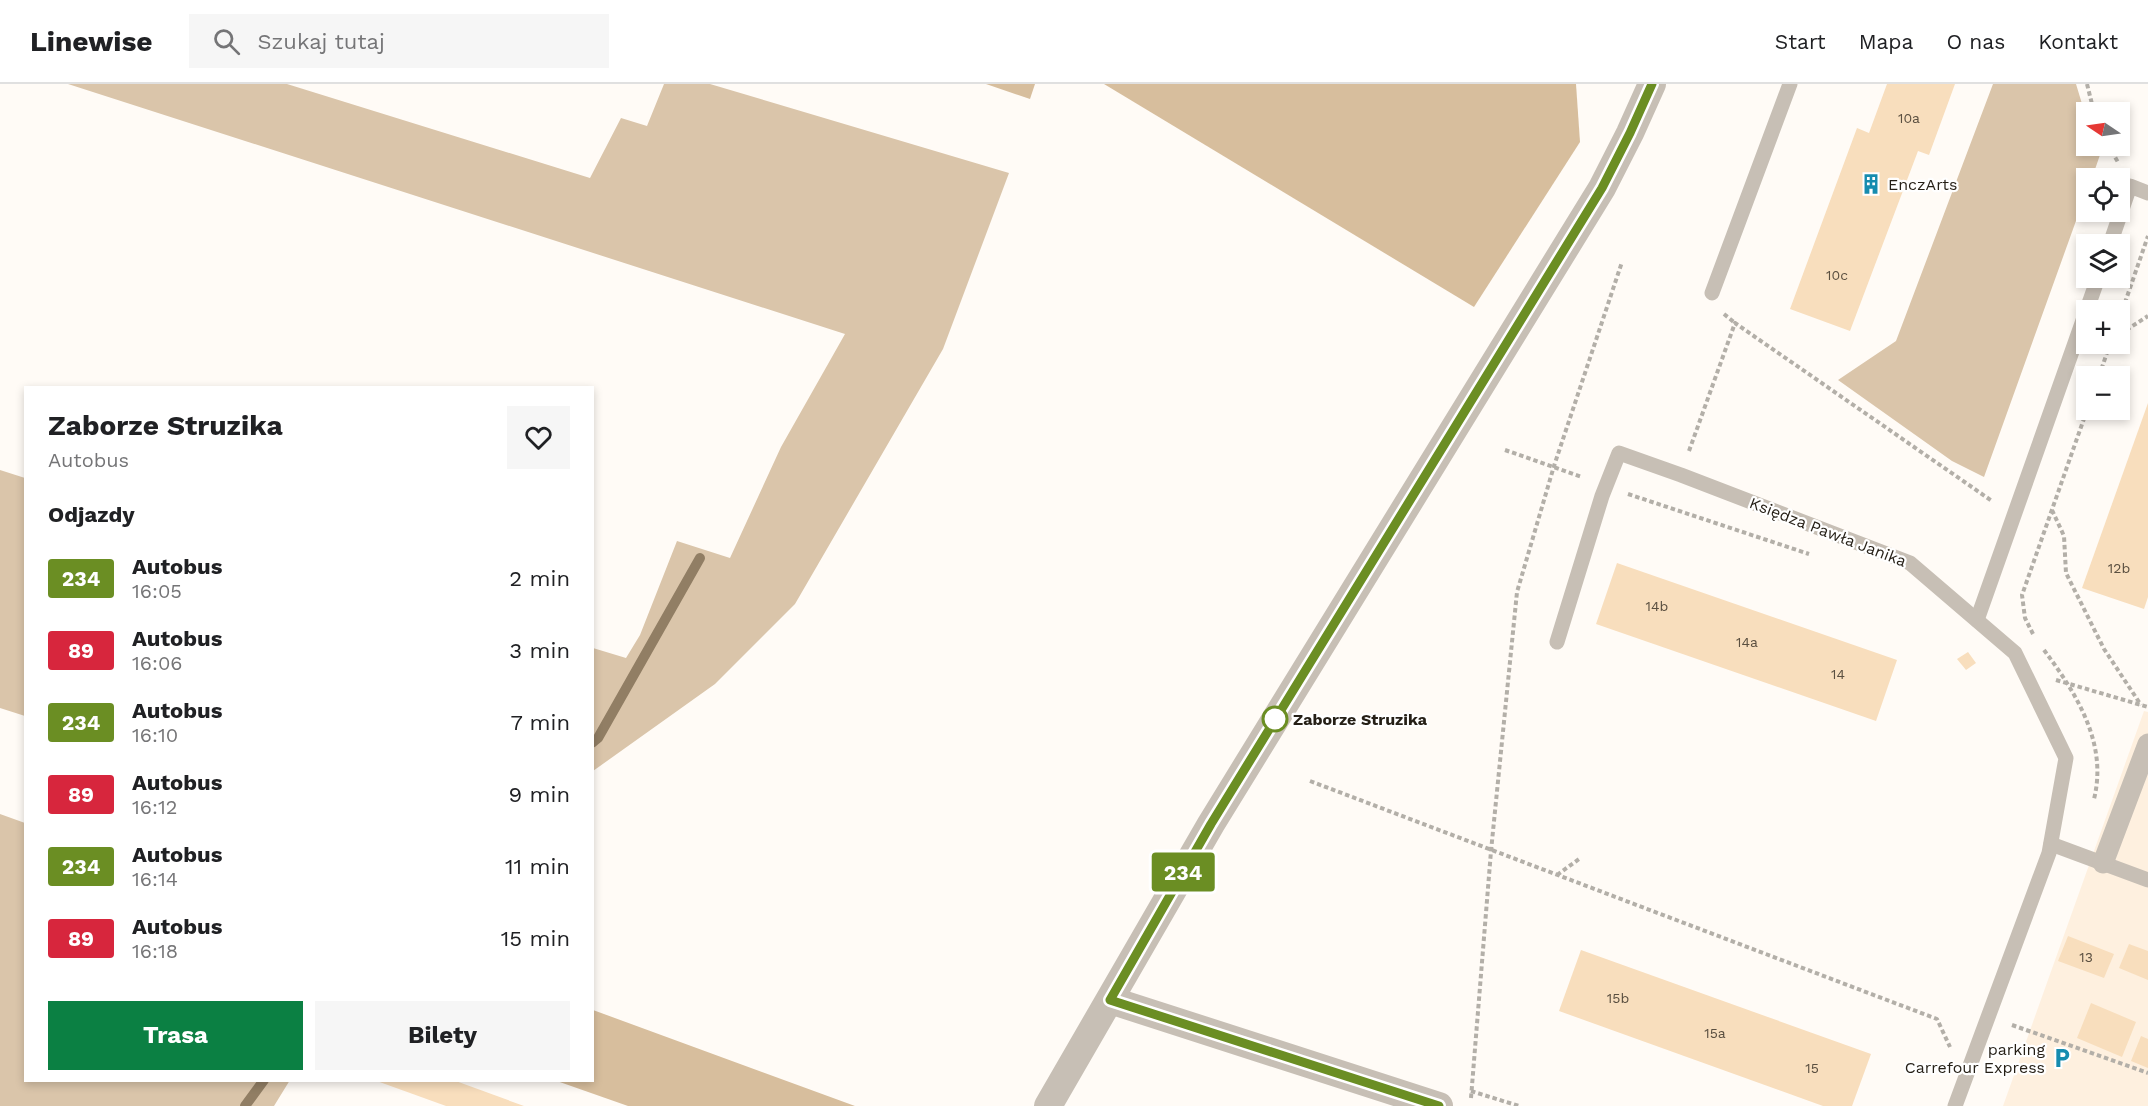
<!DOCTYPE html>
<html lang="pl">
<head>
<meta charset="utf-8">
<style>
	body { margin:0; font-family:"Work Sans",sans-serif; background:#f6f6f6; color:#202124; height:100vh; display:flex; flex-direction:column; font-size:22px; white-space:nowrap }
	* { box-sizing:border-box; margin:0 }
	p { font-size:20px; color:#757577 }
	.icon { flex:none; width:33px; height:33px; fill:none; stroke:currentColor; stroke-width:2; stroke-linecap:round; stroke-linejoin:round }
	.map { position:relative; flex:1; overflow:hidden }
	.sheet { position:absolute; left:24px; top:302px; width:570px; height:696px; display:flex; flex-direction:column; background:#fff; border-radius:0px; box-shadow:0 3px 9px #0003 }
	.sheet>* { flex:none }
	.badge { padding:0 12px; border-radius:4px; font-size:21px; line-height:39px }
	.needle { width:39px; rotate:283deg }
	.controls { position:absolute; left:2076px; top:18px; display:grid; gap:12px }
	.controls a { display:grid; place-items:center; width:54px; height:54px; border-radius:0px; background:#fff; box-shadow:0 3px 9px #0003; font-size:30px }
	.map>.badge { position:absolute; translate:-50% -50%; box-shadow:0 0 0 3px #fff }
	h2 { padding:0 24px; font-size:22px; line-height:54px }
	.round { display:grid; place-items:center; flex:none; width:63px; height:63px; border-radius:0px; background:#f6f6f6 }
	.head { display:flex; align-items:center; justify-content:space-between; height:102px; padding:0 24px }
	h1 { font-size:28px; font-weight:700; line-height:45px }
	.button { display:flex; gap:12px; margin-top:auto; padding:12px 24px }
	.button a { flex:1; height:69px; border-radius:0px; background:#0b8043; color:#fff; font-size:24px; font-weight:700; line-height:69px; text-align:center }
	.button a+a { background:#f6f6f6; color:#202124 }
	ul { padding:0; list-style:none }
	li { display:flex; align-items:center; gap:18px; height:72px; padding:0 24px }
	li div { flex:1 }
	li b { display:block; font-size:22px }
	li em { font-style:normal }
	li .badge { min-width:66px; font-weight:700; text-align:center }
	header { display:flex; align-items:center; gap:36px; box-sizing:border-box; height:84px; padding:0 30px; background:#fff; border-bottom:2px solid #e0e0e0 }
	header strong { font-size:28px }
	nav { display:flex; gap:33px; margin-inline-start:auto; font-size:21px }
	.search { width:420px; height:54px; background:#f6f6f6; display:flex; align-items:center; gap:15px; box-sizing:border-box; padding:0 21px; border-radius:0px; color:#757577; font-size:22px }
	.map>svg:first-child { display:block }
	.built { fill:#fef0df }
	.green { fill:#dac5aa }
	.forest { fill:#d7be9d }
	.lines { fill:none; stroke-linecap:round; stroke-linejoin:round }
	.stream { stroke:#917e64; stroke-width:10 }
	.building { fill:#f8debd }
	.path { stroke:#b3afa8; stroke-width:4; stroke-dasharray:4.5 3; stroke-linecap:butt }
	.service { stroke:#c7bfb5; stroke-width:15 }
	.pedestrian { stroke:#c7bfb5; stroke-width:21 }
	.minor { stroke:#c7bfb5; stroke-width:28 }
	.line-casing { stroke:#fff; stroke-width:14 }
	.line { stroke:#6b8e23; stroke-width:9 }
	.stop-dot { fill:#fff; stroke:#6b8e23; stroke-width:3 }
	.labels { text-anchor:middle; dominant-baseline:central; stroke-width:4.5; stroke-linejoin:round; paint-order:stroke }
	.number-label { font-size:14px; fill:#5a4f40 }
	.poi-label { font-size:16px; fill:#251f16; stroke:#fff; text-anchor:start }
	.street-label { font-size:16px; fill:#251f16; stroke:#fff }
	.stop-label { font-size:16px; font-weight:bold; fill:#251f16; stroke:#fff; text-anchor:start }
</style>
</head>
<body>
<header>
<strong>Linewise</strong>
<div class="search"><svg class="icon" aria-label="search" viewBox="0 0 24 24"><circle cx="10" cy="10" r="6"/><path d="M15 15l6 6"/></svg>Szukaj tutaj</div>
<nav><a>Start</a><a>Mapa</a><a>O nas</a><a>Kontakt</a></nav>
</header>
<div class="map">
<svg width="2148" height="1022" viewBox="0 0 2148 1022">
	<rect width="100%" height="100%" fill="#fffbf6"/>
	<polygon class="built" points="2144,627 2148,628 2148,1022 2003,1022"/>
	<g class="green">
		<polygon points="68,0 287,0 590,94 621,34 647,42 664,0 710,0 1009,89 943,265 795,520 715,600 593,687 593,564 626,574 640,551 677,457 730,474 781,363 845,250"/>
		<polygon points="1993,0 2076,0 2086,33 2086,62 2097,62 2101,68 2092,94 2086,94 2086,109 1984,393 1952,377 1838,296 1896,257"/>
		<polygon points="0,386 25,394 25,632 0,624"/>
		<polygon points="0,730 25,739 26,996 290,996 274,1022 0,1022"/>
	</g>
	<g class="forest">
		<polygon points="986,0 1035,0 1030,15"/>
		<polygon points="1104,0 1576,0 1580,58 1474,223"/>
		<polygon points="593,926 855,1022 628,1022 554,996 592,996"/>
	</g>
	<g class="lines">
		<g class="stream">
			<polyline points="592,659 598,654 700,474"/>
			<polyline points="245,1022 264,996"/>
		</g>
	</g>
	<g class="building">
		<polygon points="1887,0 1955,0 1929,71 1918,67 1850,247 1790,225 1857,44 1869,49"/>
		<polygon points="2148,319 2148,513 2144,525 2082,504"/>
		<polygon points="1617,479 1897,576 1876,637 1596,540"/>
		<polygon points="1968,568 1976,579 1966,586 1957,575"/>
		<polygon points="2068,852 2114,870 2104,894 2058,877"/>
		<polygon points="2129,860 2148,867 2148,896 2119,884"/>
		<polygon points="1581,866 1871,970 1852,1022 1823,1022 1559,927"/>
		<polygon points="2091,919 2136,938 2122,973 2077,954"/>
		<polygon points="2141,952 2148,955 2148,984 2131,977"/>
		<polygon points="374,996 453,996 524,1022 446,1022"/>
	</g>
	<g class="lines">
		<g class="path">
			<polyline points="2087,0 2094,28"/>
			<polyline points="2106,62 2111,66 2119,80"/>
			<polyline points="1724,230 1735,239"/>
			<polyline points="2120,233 2148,152"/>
			<polyline points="2120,250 2148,232"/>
			<polyline points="2099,292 2110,260"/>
			<polyline points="1505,366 1582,393"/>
			<polyline points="1689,367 1735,239 1992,417"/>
			<polyline points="1628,410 1809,470"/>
			<polyline points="2052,426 2064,452 2066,489 2104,565 2141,621"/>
			<polyline points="2033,550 2025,534 2022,511 2087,326"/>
			<path d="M2044,566C2076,609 2108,659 2094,715"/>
			<polyline points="2056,596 2148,623"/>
			<polyline points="1310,697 1937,935 1950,963"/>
			<polyline points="1557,791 1579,775"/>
			<polyline points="2012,941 2148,989"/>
			<polyline points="1471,1007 1519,1022"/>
			<polyline points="1471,1014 1491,767 1517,508 1554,382 1622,178"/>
		</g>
		<g class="service">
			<polyline points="2110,160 2130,102 2148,109"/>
			<polyline points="1712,209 1790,0"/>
			<polyline points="1977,536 2098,194"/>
			<polyline points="1557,558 1602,412 1619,369 1681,391 1910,479 2015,569 2066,674 2049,769 1955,1022"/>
			<polyline points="2051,760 2148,796"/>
		</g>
		<polyline class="pedestrian" points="2103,779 2148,660"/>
		<g class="minor">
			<polyline points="1110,916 1439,1022"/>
			<polyline points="1048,1022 1211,740 1602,104 1630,49 1652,0"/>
		</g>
	</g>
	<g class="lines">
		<g class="line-casing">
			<polyline id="line" points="1439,1022 1110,916 1211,740 1602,104 1630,49 1652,0"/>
		</g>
		<use href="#line" class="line"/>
	</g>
	<defs>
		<g id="building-bare" transform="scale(1.62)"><path d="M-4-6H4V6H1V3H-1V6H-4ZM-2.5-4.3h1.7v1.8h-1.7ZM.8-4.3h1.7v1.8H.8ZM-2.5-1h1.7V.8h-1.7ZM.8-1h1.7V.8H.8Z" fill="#168caf" stroke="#fff" stroke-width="2.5" paint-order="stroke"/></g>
		<g id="parking-bare" transform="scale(1.62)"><path d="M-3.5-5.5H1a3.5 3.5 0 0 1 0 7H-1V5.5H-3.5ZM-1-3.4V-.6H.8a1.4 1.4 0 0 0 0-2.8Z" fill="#168caf" stroke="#fff" stroke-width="2.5" paint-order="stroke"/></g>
	</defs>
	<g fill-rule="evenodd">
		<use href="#building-bare" x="1871" y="100"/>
		<use href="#parking-bare" x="2062" y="974"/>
	</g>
	<circle class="stop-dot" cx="1275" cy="635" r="12"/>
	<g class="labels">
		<g class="number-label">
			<text x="1909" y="34">10a</text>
			<text x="1837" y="191">10c</text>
			<text x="2119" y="484">12b</text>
			<text x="1657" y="522">14b</text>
			<text x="1747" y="558">14a</text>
			<text x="1838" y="590">14</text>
			<text x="2086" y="873">13</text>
			<text x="1618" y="914">15b</text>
			<text x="1715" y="949">15a</text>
			<text x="1812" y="984">15</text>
		</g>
		<g class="poi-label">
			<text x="1888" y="100">EnczArts</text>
			<text x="2045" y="965" text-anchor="end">parking<tspan x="2045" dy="18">Carrefour Express</tspan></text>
		</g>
		<g class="street-label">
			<text transform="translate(1828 448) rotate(21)">Księdza Pawła Janika</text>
		</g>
		<g class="stop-label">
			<text x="1293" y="635">Zaborze Struzika</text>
		</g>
	</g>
</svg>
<div class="controls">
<a><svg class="needle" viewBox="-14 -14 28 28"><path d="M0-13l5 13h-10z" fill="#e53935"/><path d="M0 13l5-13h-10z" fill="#757577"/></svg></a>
<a><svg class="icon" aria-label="locate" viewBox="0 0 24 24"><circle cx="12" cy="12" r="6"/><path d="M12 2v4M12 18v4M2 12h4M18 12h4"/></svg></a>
<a><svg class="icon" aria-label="layers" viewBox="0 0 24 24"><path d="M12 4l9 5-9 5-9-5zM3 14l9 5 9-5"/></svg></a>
<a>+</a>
<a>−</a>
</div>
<b class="badge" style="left:1183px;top:788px;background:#6b8e23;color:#fff">234</b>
<section class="sheet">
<div class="head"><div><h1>Zaborze Struzika</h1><p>Autobus</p></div><a class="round"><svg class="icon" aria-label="heart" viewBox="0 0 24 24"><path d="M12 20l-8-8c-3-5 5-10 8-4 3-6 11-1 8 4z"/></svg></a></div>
<h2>Odjazdy</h2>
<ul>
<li><span class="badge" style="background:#6b8e23;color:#fff">234</span><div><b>Autobus</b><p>16:05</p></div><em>2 min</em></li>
<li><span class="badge" style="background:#d7263d;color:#fff">89</span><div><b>Autobus</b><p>16:06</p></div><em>3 min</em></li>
<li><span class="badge" style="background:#6b8e23;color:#fff">234</span><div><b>Autobus</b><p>16:10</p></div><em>7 min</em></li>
<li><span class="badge" style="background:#d7263d;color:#fff">89</span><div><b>Autobus</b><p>16:12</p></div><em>9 min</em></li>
<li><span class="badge" style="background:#6b8e23;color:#fff">234</span><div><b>Autobus</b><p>16:14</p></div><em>11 min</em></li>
<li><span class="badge" style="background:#d7263d;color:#fff">89</span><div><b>Autobus</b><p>16:18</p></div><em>15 min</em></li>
</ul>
<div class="button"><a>Trasa</a><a>Bilety</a></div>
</section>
</div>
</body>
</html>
